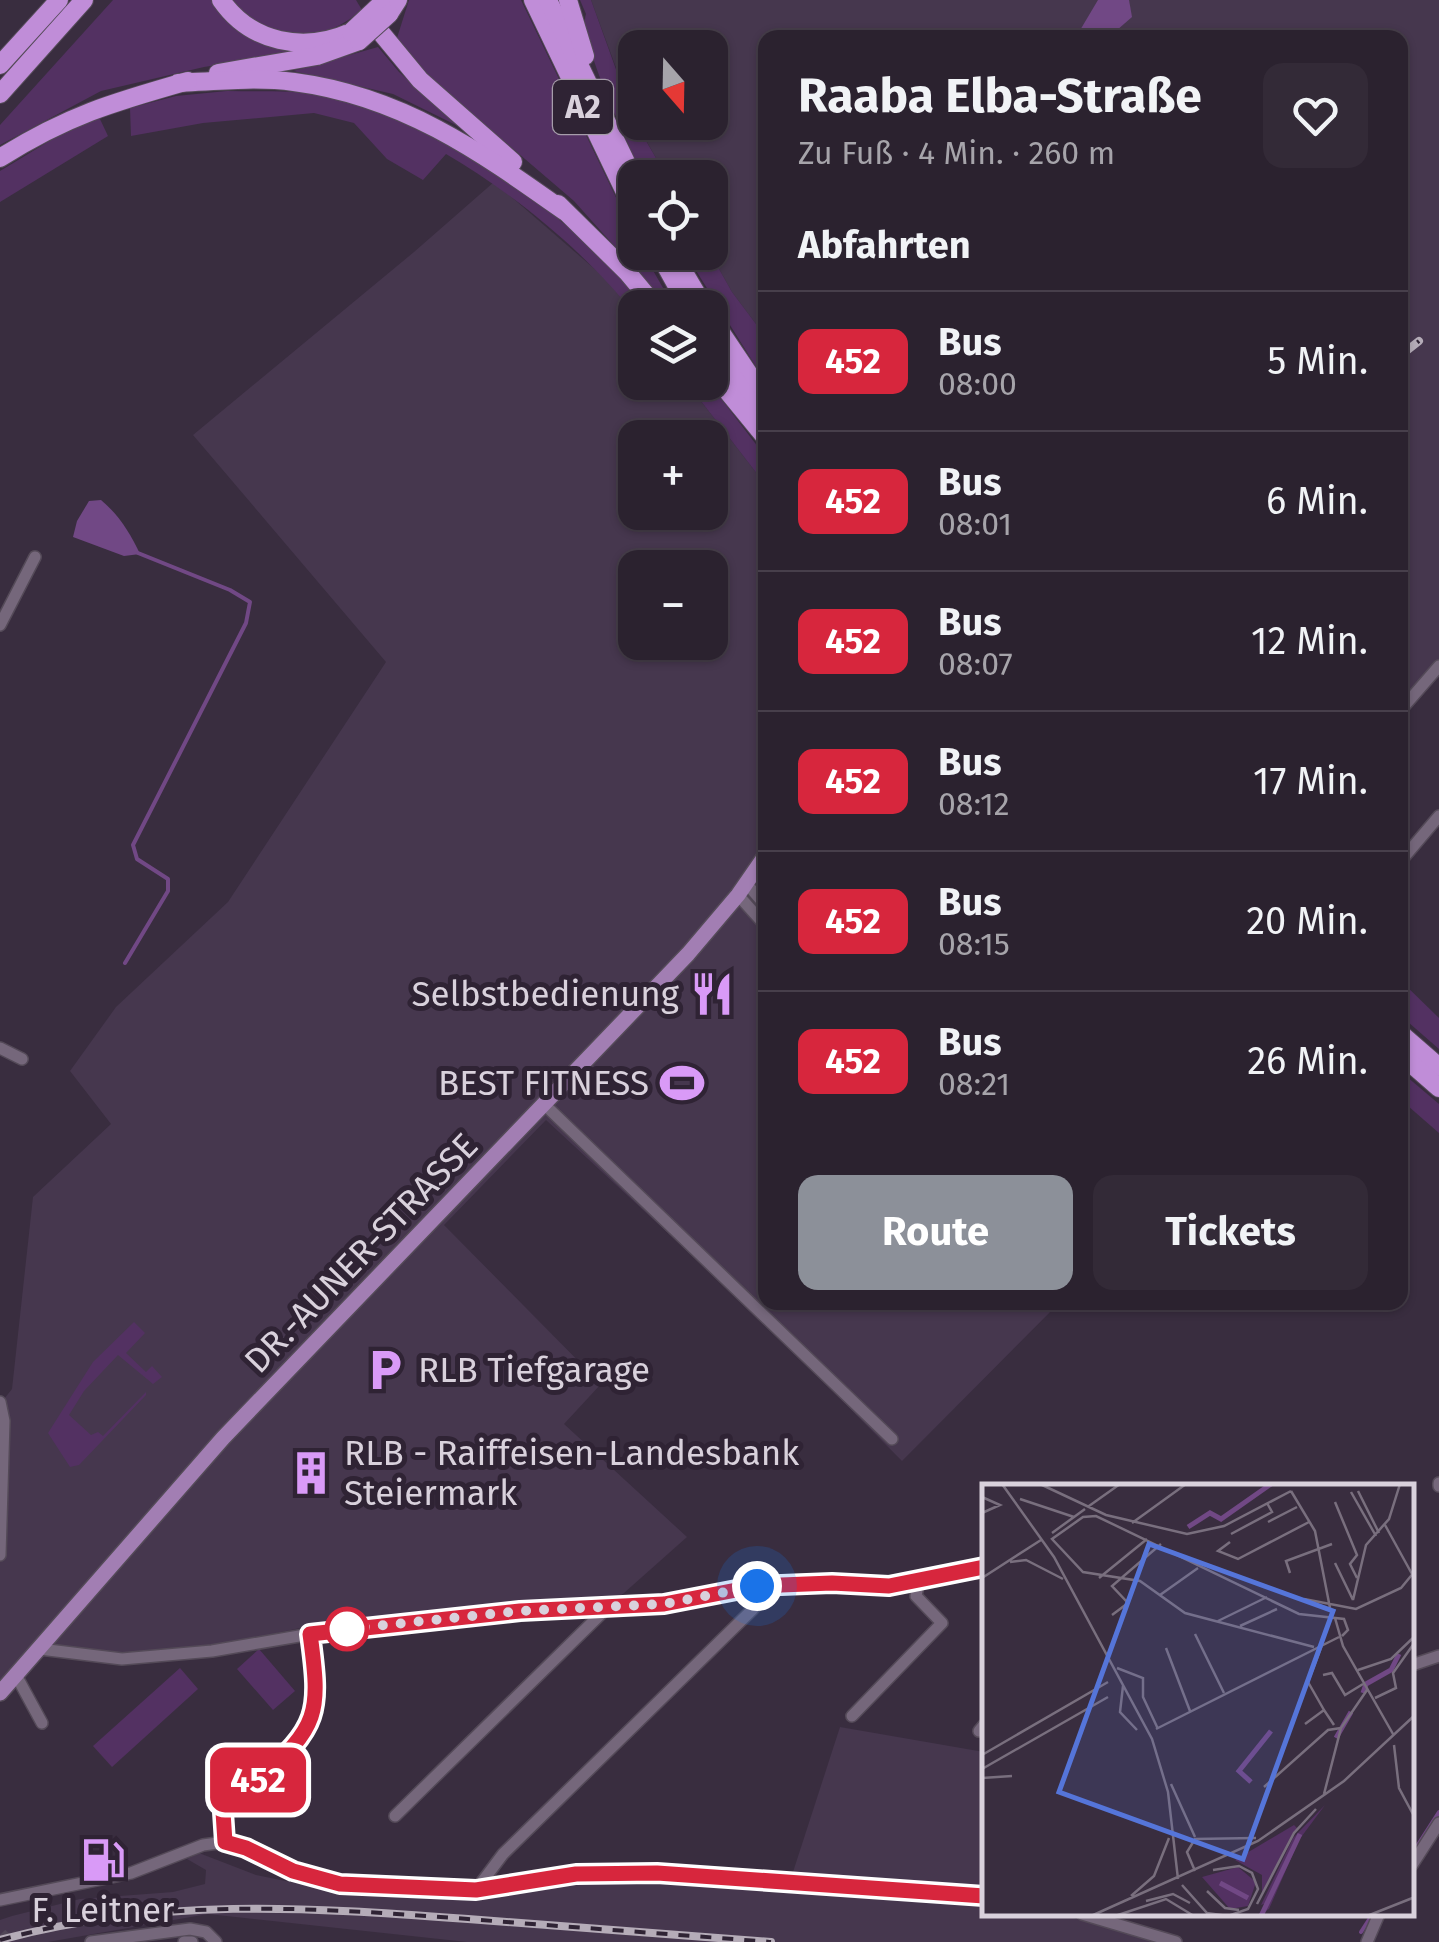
<!DOCTYPE html>
<html lang="de">
<head>
<meta charset="utf-8">
<style>
	body { margin:0; font-family:"Fira Sans",sans-serif; background:#332a37; color:#f1f3f6; height:100vh; display:flex; flex-direction:column; font-size:38px; white-space:nowrap }
	* { box-sizing:border-box; margin:0 }
	p { font-size:32px; color:#a6a4aa }
	.icon { flex:none; width:55px; height:55px; fill:none; stroke:currentColor; stroke-width:2; stroke-linecap:round; stroke-linejoin:round }
	.map { position:relative; flex:1; overflow:hidden }
	.side { position:absolute; left:758px; top:30px; width:650px; height:1280px; display:flex; flex-direction:column; background:#2b222f; border-radius:20px; box-shadow:0 2px 8px #0004,0 0 0 2px #473f4b }
	.side>* { flex:none }
	.badge { padding:0 20px; border-radius:15px; font-size:35px; line-height:65px }
	.needle { width:65px; rotate:160deg }
	.controls { position:absolute; left:618px; top:30px; display:grid; gap:20px }
	.controls a { display:grid; place-items:center; width:110px; height:110px; border-radius:20px; background:#2b222f; box-shadow:0 2px 8px #0004,0 0 0 2px #473f4b; font-size:50px }
	.you { position:absolute; width:50px; height:50px; margin:-25px; border:8px solid #fff; border-radius:50%; background:#1a73e8; box-shadow:0 0 0 15px #1a73e833 }
	.map>.badge { position:absolute; translate:-50% -50%; box-shadow:0 0 0 5px #fff }
	h2 { padding:0 40px; font-size:38px; line-height:90px }
	.round { display:grid; place-items:center; flex:none; width:105px; height:105px; border-radius:20px; background:#332a37 }
	.overview { display:flex; align-items:center; justify-content:space-between; height:170px; padding:0 40px }
	h1 { font-size:48px; font-weight:700; line-height:75px }
	.button { display:flex; gap:20px; margin-top:auto; padding:20px 40px }
	.button a { flex:1; height:115px; border-radius:20px; background:#8c9099; color:#fff; font-size:40px; font-weight:700; line-height:115px; text-align:center }
	.button a+a { background:#332a37; color:#f1f3f6 }
	ul { padding:0; list-style:none }
	li { display:flex; align-items:center; gap:30px; height:140px; padding:0 40px; border-top:2px solid #473f4b }
	li div { flex:1 }
	li b { display:block; font-size:38px }
	li em { font-style:normal }
	li .badge { min-width:110px; font-weight:700; text-align:center }
	.map>svg:first-child { display:block }
	.built { fill:#46374e; fill-rule:evenodd }
	.green { fill:#533162 }
	.water { fill:#714885 }
	.lines { fill:none; stroke-linecap:round; stroke-linejoin:round }
	.stream { stroke:#714885; stroke-width:4 }
	.major-tunnel { stroke:#514657; stroke-width:15; stroke-dasharray:15 8; stroke-linecap:butt }
	.minor-casing { stroke:#544a58; stroke-width:14 }
	.major-casing { stroke:#544a58; stroke-width:18 }
	.highway-casing { stroke:#544a58; stroke-width:20 }
	.minor { stroke:#75677b; stroke-width:11 }
	.major { stroke:#a27eb3; stroke-width:15 }
	.highway { stroke:#c08dd8; stroke-width:18 }
	.rail-casing { stroke:#b5acb8; stroke-width:8 }
	.rail { stroke:#2f2334; stroke-width:4; stroke-dasharray:11; stroke-linecap:butt }
	.highway-bridge-casing { stroke:#544a58; stroke-width:20; stroke-linecap:butt }
	.highway-bridge { stroke:#c08dd8; stroke-width:18 }
	.line-casing { stroke:#fff; stroke-width:22 }
	.line { stroke:#d7263d; stroke-width:15 }
	.walk { stroke:#d9d1dc; stroke-width:10; stroke-dasharray:0 18 }
	.stop-dot { fill:#fff; stroke:#d7263d; stroke-width:5 }
	.labels { text-anchor:middle; dominant-baseline:central; stroke-width:10; stroke-linejoin:round; paint-order:stroke }
	.shield { fill:#2f2334; stroke:#a69daa; stroke-width:2.5 }
	.shield-label { font-size:32px; font-weight:bold; fill:#d9d1dc }
	.poi-label { font-size:35px; fill:#d9d1dc; stroke:#2f2334; text-anchor:end }
	.street-label { font-size:35px; fill:#d9d1dc; stroke:#2f2334 }
	.inset-river { fill:none; stroke:#714885; stroke-width:5 }
	.inset-road { fill:none; stroke:#796f7e; stroke-width:2.5 }
	.view { fill:#5575d9; fill-opacity:0.15; stroke:#5575d9; stroke-width:5 }
	.inset-edge { fill:none; stroke:#d9d1dc; stroke-width:5 }
</style>
</head>
<body>
<div class="map">
<svg width="1439" height="1942" viewBox="0 0 1439 1942">
	<rect width="100%" height="100%" fill="#392d3f"/>
	<g class="built">
		<polygon points="591,0 1439,0 1439,660 1400,706 1400,38 765,38 765,336 732,292 710,253 710,178 667,177 636,123 710,122 710,48 635,48 635,119"/>
		<path d="M494,182L612,284L635,315V382L687,383L765,484V1302L1059,1303L902,1461L765,1323L546,1120L444,1225L601,1384L564,1424L687,1537L615,1601L522,1602L314,1625L208,1648L123,1654L37,1642L0,1680V1404L12,1389L33,1197L111,1124L70,1071L116,1007L228,902L386,662L193,435L414,252ZM635,438H710V512H635ZM635,568H710V642H635Z"/>
		<polygon points="840,1727 984,1752 984,1888 793,1872"/>
		<polygon points="199,1853 256,1875 320,1888 476,1899 547,1882 630,1878 841,1889 984,1900 984,1914 1063,1915 1159,1942 467,1942 208,1914 48,1942 0,1942 0,1920 12,1916 80,1899 173,1892 205,1884 206,1870 187,1859"/>
	</g>
	<g class="green">
		<polygon points="113,0 214,0 303,52 204,67 101,91 0,145 0,125"/>
		<path d="M230,0H356L362,10C318,47 269,43 230,0Z"/>
		<polygon points="409,0 521,0 635,237 635,252 643,253 674,307 669,307 574,201 409,60 396,41"/>
		<path d="M580,0H591L635,122L667,177H644L641,173C629,144 577,38 586,14Z"/>
		<polygon points="378,47 399,72 458,126 393,94 293,71"/>
		<path d="M227,91C259,92 295,90 326,95C438,115 577,222 648,307L635,308V315C588,254 513,193 446,154L423,180L387,159L354,123L314,113L203,123L131,136L130,108L176,96Z"/>
		<polygon points="99,117 108,136 0,202 0,171 51,140"/>
		<polygon points="685,253 710,253 732,292 765,336 765,381"/>
		<polygon points="687,383 709,383 765,456 765,484"/>
		<polygon points="1400,980 1439,1018 1439,1049 1400,1015"/>
		<polygon points="1400,1071 1439,1104 1439,1133 1400,1099"/>
		<polygon points="134,1322 145,1333 126,1353 146,1372 152,1366 162,1377 153,1384 118,1355 84,1391 69,1415 91,1435 98,1432 103,1436 146,1392 146,1395 79,1465 70,1467 48,1433 93,1362"/>
		<polygon points="259,1649 295,1691 273,1710 237,1669"/>
		<polygon points="180,1668 198,1689 112,1767 93,1746"/>
	</g>
	<g class="water">
		<polygon points="1098,0 1129,0 1132,17 1109,37 1076,37"/>
		<path d="M101,500C119,515 130,533 140,554L124,556L73,537L77,521L89,501Z"/>
	</g>
	<g class="lines">
		<g class="stream">
			<polyline points="125,963 168,891 168,879 137,859 133,845 246,623 250,602 230,590 138,553"/>
			<polyline points="1412,1854 1439,1812"/>
			<polyline points="1361,1932 1372,1915"/>
		</g>
		<polyline class="major-tunnel" points="0,1935 7,1942"/>
		<g class="minor-casing">
			<g id="minor">
				<polyline points="0,625 35,557"/>
				<polyline points="1400,711 1439,666"/>
				<polyline points="1400,862 1439,816"/>
				<polyline points="746,883 765,905"/>
				<polyline points="738,895 765,925"/>
				<polyline points="0,1048 22,1059"/>
				<polyline points="545,1105 892,1439"/>
				<polyline points="0,1402 4,1421 0,1555"/>
				<polyline points="1439,1483 1439,1486"/>
				<polyline points="40,1649 122,1659 212,1651 305,1635 428,1620 520,1611 664,1604 757,1586 832,1583 889,1586 984,1567"/>
				<polyline points="1412,1665 1439,1656"/>
				<polyline points="17,1677 42,1723"/>
				<polyline points="852,1716 942,1623 916,1596 919,1579"/>
				<polyline points="979,1731 984,1725"/>
				<polyline points="395,1816 606,1609"/>
				<path d="M225,1842L223,1812L226,1806C260,1780 308,1749 315,1704C319,1681 313,1656 310,1634"/>
				<polyline points="1412,1865 1439,1823"/>
				<polyline points="476,1890 503,1854 752,1610 768,1592 769,1585"/>
				<polyline points="0,1900 131,1873 203,1845 225,1842 246,1848 293,1871 340,1884 476,1890 576,1874 657,1873 984,1896"/>
				<polyline points="1082,1914 1176,1942"/>
				<polyline points="91,1942 190,1929 206,1932 216,1942"/>
				<polyline points="184,1942 192,1942"/>
				<polyline points="1367,1942 1379,1914"/>
			</g>
		</g>
		<g class="major-casing">
			<polyline id="major" points="0,1693 223,1438 688,954 738,895 765,856"/>
		</g>
		<g class="highway-casing">
			<g id="highway">
				<path d="M221,0C251,43 304,53 351,32"/>
				<polyline points="533,0 635,213"/>
				<polyline points="548,0 635,181"/>
				<polyline points="568,0 585,56"/>
				<polyline points="389,14 398,0"/>
				<polyline points="382,34 420,80 513,162"/>
				<polyline points="0,65 59,0"/>
				<polyline points="218,73 317,56 359,41"/>
				<path d="M178,83C216,81 257,77 294,82C401,96 478,150 564,211"/>
				<polyline points="0,94 84,0"/>
				<path d="M0,158C66,116 114,102 188,81"/>
				<polyline points="558,204 627,272 657,308"/>
				<polyline points="658,252 689,308"/>
				<polyline points="672,252 705,308"/>
				<polyline points="710,316 765,398"/>
				<polyline points="710,343 765,423"/>
				<polyline points="710,370 765,437"/>
				<polyline points="1400,1033 1439,1067"/>
				<polyline points="1400,1054 1439,1088"/>
			</g>
		</g>
		<use href="#minor" class="minor"/>
		<use href="#major" class="major"/>
		<use href="#highway" class="highway"/>
		<g class="rail-casing">
			<g id="rail">
				<polyline points="1400,356 1419,341"/>
				<path d="M0,1940C158,1897 307,1907 468,1919C569,1927 670,1934 771,1942"/>
			</g>
		</g>
		<use href="#rail" class="rail"/>
		<g class="highway-bridge-casing">
			<g id="highway-bridge">
				<polyline points="351,32 381,4"/>
				<polyline points="359,41 389,14"/>
			</g>
		</g>
		<use href="#highway-bridge" class="highway-bridge"/>
	</g>
	<g class="lines">
		<g class="line-casing">
			<path id="line" d="M984,1567L889,1586L832,1583L757,1586L664,1604L520,1611L310,1634C321,1714 319,1726 258,1780C246,1790 231,1799 223,1812L225,1842L246,1848L293,1871L340,1884L476,1890L576,1874L657,1873L984,1896"/>
		</g>
		<use href="#line" class="line"/>
		<polyline class="walk" points="347,1629 520,1611 664,1604 757,1586"/>
	</g>
	<defs>
		<g id="restaurant-bare" transform="scale(3.45)"><path d="M-5-6h1v4h1v-4h1v4h1v-4h1v5L-1.5 .5V6h-2V.5L-5-1ZM5-6V6H3V1.5H1.5Q1.5-4 5-6Z" fill="#d99af7" stroke="#2f2334" stroke-width="2.5" paint-order="stroke"/></g>
		<g id="stadium-bare" transform="scale(3.45)"><path d="M0-5a6.5 5 0 1 0 0 10a6.5 5 0 1 0 0-10ZM-3.5-1.8h7v3.6h-7Z" fill="#d99af7" stroke="#2f2334" stroke-width="2.5" paint-order="stroke"/></g>
		<g id="parking-bare" transform="scale(3.45)"><path d="M-3.5-5.5H1a3.5 3.5 0 0 1 0 7H-1V5.5H-3.5ZM-1-3.4V-.6H.8a1.4 1.4 0 0 0 0-2.8Z" fill="#d99af7" stroke="#2f2334" stroke-width="2.5" paint-order="stroke"/></g>
		<g id="building-bare" transform="scale(3.45)"><path d="M-4-6H4V6H1V3H-1V6H-4ZM-2.5-4.3h1.7v1.8h-1.7ZM.8-4.3h1.7v1.8H.8ZM-2.5-1h1.7V.8h-1.7ZM.8-1h1.7V.8H.8Z" fill="#d99af7" stroke="#2f2334" stroke-width="2.5" paint-order="stroke"/></g>
		<g id="fuel-bare" transform="scale(3.45)"><path d="M-5.5-6h7V0h2V4h1.3V-2.5L3-4.5l.8-.8L6-3V5H2.5V1h-1V6h-7ZM-4.2-4.7v3.2H.2V-4.7Z" fill="#d99af7" stroke="#2f2334" stroke-width="2.5" paint-order="stroke"/></g>
	</defs>
	<g fill-rule="evenodd">
		<use href="#restaurant-bare" x="712" y="994"/>
		<use href="#stadium-bare" x="682" y="1083"/>
		<use href="#parking-bare" x="385" y="1370"/>
		<use href="#building-bare" x="311" y="1473"/>
		<use href="#fuel-bare" x="103" y="1860"/>
	</g>
	<circle class="stop-dot" cx="347" cy="1629" r="20"/>
	<g class="labels">
		<rect class="shield" x="553" y="80" width="60" height="54" rx="8"/>
		<g class="shield-label">
			<text x="583" y="107">A2</text>
		</g>
		<g class="poi-label">
			<text x="679" y="994">Selbstbedienung</text>
			<text x="649" y="1083">BEST FITNESS</text>
			<text x="418" y="1370" text-anchor="start">RLB Tiefgarage</text>
			<text x="344" y="1453" text-anchor="start">RLB - Raiffeisen-Landesbank<tspan x="344" dy="40">Steiermark</tspan></text>
			<text x="103" y="1910" text-anchor="middle">F. Leitner</text>
		</g>
		<g class="street-label">
			<text transform="translate(361 1253) rotate(-46)">DR.-AUNER-STRASSE</text>
		</g>
	</g>
	<g transform="translate(982 1484)">
		<rect width="432" height="432" fill="#392d3f"/>
		<path d="M343,321L317,356L287,425L275,432L287,418L279,421L311,354ZM312,341L315,344L280,411V391L253,376ZM256,383L274,398L266,422L248,425L220,393Z" fill="#533162"/>
		<path class="inset-river" d="M206,43L228,29L239,35L289,0M381,209L384,200L409,186L417,170M354,254L369,228M269,298L257,287L289,247M238,399L266,414M279,432L318,350"/>
		<path class="inset-road" d="M20,0L72,73L170,255L186,308L196,395M58,0L124,31L205,50L242,42L309,7M309,7L333,47L348,124M376,7L397,49M369,8L394,52M0,13L18,21L0,29M38,15L92,33M353,18L375,71L368,80L375,94M107,22L138,0M286,38L315,23M150,39L204,0M403,41L430,90M70,49L103,25M249,50L290,28L285,19M248,58L236,67L256,75L327,38M28,78L44,76L81,95M353,79L371,116M308,89L304,77L350,60M0,94L59,56M117,94L165,55M178,111L216,84M322,115L374,125L419,104L433,87M371,116L384,61L407,35L418,0M130,131L146,119L130,102L179,60M353,134L361,162L411,250M236,137L285,113M258,142L295,125M213,150L242,209M340,161L326,198L342,226M332,163L203,129L158,97L101,88L70,55L101,33L114,32L317,130L362,135L366,146L360,152M184,164L208,227M135,184L161,194V213L176,245M376,186L409,175L433,152M341,191L350,189L363,211L381,200M141,202L138,228L155,246M393,214L414,204L411,189L433,158M323,240L342,226L352,241M174,245L357,153M412,261L417,304L433,334M0,271L126,198M0,285L126,213M0,294L30,292M189,300L213,353M282,303L346,246L359,244M342,310L359,244L385,206M213,387L205,368L213,355L274,354M200,401L225,429L246,432L266,425L276,405L270,389L257,382L231,386M225,407L243,424L257,426M149,412L172,392L187,354M164,417L191,410L208,419M275,420L312,349L334,325M109,432L276,357L362,297L433,231M133,432L184,415L212,432M385,432L433,413"/>
		<path class="view" d="M167,60L351,127L261,375L77,308Z"/>
		<rect width="432" height="432" class="inset-edge"/>
	</g>
</svg>
<div class="controls">
<a><svg class="needle" viewBox="-14 -14 28 28"><path d="M0-13l5 13h-10z" fill="#e53935"/><path d="M0 13l5-13h-10z" fill="#a6a4aa"/></svg></a>
<a><svg class="icon" aria-label="locate" viewBox="0 0 24 24"><circle cx="12" cy="12" r="6"/><path d="M12 2v4M12 18v4M2 12h4M18 12h4"/></svg></a>
<a><svg class="icon" aria-label="layers" viewBox="0 0 24 24"><path d="M12 4l9 5-9 5-9-5zM3 14l9 5 9-5"/></svg></a>
<a>+</a>
<a>−</a>
</div>
<div class="you" style="left:757px;top:1586px"></div>
<b class="badge" style="left:258px;top:1780px;background:#d7263d;color:#fff">452</b>
<section class="side">
<div class="overview"><div><h1>Raaba Elba-Straße</h1><p>Zu Fuß · 4 Min. · 260 m</p></div><a class="round"><svg class="icon" aria-label="heart" viewBox="0 0 24 24"><path d="M12 20l-8-8c-3-5 5-10 8-4 3-6 11-1 8 4z"/></svg></a></div>
<h2>Abfahrten</h2>
<ul>
<li><span class="badge" style="background:#d7263d;color:#fff">452</span><div><b>Bus</b><p>08:00</p></div><em>5 Min.</em></li>
<li><span class="badge" style="background:#d7263d;color:#fff">452</span><div><b>Bus</b><p>08:01</p></div><em>6 Min.</em></li>
<li><span class="badge" style="background:#d7263d;color:#fff">452</span><div><b>Bus</b><p>08:07</p></div><em>12 Min.</em></li>
<li><span class="badge" style="background:#d7263d;color:#fff">452</span><div><b>Bus</b><p>08:12</p></div><em>17 Min.</em></li>
<li><span class="badge" style="background:#d7263d;color:#fff">452</span><div><b>Bus</b><p>08:15</p></div><em>20 Min.</em></li>
<li><span class="badge" style="background:#d7263d;color:#fff">452</span><div><b>Bus</b><p>08:21</p></div><em>26 Min.</em></li>
</ul>
<div class="button"><a>Route</a><a>Tickets</a></div>
</section>
</div>
</body>
</html>
